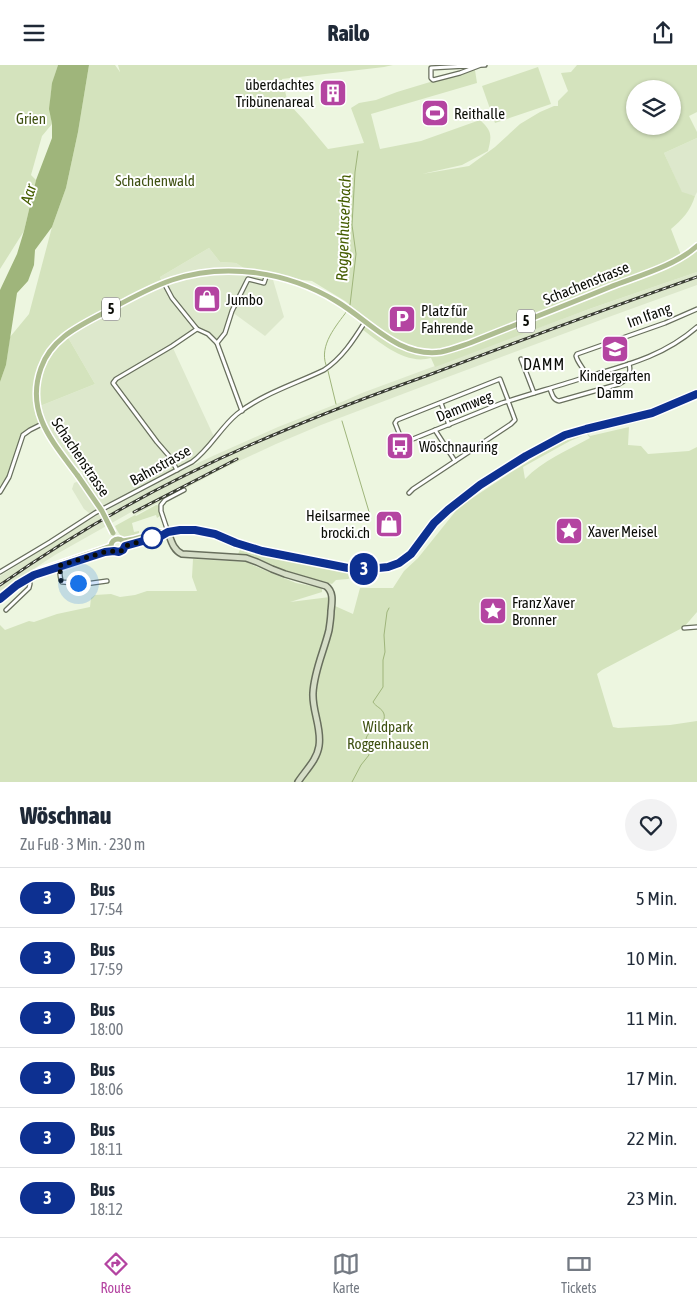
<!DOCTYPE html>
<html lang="de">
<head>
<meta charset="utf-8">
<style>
	body { margin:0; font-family:"Asap Condensed",sans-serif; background:#f2f2f3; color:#1f2937; height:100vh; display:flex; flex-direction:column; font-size:19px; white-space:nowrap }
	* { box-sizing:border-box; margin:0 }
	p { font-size:16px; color:#747a83 }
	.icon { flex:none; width:28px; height:28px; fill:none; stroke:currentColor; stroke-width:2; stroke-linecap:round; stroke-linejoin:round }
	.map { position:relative; height:717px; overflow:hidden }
	.drawer { display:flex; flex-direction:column; background:#fff; flex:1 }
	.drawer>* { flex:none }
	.badge { padding:0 10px; border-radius:16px; font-size:18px; line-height:32px }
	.fabs { position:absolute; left:626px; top:15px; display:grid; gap:10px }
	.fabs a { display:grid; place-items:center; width:55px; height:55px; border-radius:50%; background:#fff; box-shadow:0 1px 4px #0004; font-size:25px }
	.you { position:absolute; width:25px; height:25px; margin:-12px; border:4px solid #fff; border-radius:50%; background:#1a73e8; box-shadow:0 0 0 8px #1a73e833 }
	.map>.badge { position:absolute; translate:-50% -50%; box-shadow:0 0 0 2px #fff }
	.round { display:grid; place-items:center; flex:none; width:52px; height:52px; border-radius:26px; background:#f2f2f3 }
	.headline { display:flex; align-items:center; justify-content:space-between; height:85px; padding:0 20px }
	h1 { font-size:24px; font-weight:800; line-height:38px }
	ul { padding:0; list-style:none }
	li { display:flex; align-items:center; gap:15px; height:60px; padding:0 20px; border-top:1px solid #e0e1e3 }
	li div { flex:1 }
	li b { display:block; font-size:19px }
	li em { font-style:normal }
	li .badge { min-width:55px; font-weight:700; text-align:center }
	header { display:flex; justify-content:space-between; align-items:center; height:65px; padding:0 20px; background:#fff; font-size:22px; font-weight:800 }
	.dock { display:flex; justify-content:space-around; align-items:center; height:70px; border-top:1px solid #e0e1e3; background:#fff; font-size:14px; color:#747a83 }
	.dock a { display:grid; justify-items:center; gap:2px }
	.dock .active { color:#b444a1 }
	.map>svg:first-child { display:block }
	.built { fill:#dde8cc }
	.green { fill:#d4e3bd; fill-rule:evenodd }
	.water { fill:#9fb57b }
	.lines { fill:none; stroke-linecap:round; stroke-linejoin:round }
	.stream { stroke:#9fb57b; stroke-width:1 }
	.street-casing { stroke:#686f5d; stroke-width:5.5 }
	.secondary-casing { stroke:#686f5d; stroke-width:8 }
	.primary-casing { stroke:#fff; stroke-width:8 }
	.street { stroke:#fff; stroke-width:3 }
	.secondary { stroke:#d6dec8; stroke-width:5 }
	.primary { stroke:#aebd91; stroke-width:5 }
	.rail-casing { stroke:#3a3d34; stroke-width:3 }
	.rail { stroke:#fff; stroke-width:1; stroke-dasharray:4; stroke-linecap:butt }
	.primary-bridge-casing { stroke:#fff; stroke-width:8; stroke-linecap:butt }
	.primary-bridge { stroke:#aebd91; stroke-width:5 }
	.line-casing { stroke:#fff; stroke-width:11 }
	.line { stroke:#0d3091; stroke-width:8 }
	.walk { stroke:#0a0c06; stroke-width:5; stroke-dasharray:0 9 }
	.stop-dot { fill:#fff; stroke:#0d3091; stroke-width:2.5 }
	.labels { text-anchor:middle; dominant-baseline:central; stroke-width:4; stroke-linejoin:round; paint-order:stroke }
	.shield { fill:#fff; stroke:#545551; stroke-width:1 }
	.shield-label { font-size:14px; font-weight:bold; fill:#0a0c06 }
	.poi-label { font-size:15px; fill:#0a0c06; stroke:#fff; text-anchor:start }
	.park-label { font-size:15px; fill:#3f5112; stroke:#fff }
	.street-label { font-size:15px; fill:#0a0c06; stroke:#fff }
	.water-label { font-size:16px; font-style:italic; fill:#455d00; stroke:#fff }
	.neighbourhood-label { font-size:16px; letter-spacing:1px; fill:#0a0c06; stroke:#fff }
</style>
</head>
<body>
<header><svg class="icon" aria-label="menu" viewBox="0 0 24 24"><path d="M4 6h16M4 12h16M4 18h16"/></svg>Railo<svg class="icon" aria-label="share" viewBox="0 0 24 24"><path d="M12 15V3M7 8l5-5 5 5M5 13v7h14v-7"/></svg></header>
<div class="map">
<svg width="697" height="717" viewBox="0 0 697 717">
	<rect width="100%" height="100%" fill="#edf6e0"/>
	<g class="built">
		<polygon points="697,73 697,127 695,131 682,128 664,88"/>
		<polygon points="209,183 220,197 236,198 245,204 271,208 284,252 265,271 232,247 225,268 217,278 208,269 198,265 172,281 215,374 196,394 95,448 89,448 84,444 72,424 74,418 79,416 82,413 83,411 82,407 76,402 73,401 47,363 43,353 40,341 95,319 66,269 163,217 160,212"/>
		<polygon points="697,207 697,220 606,253 437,316 321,360 276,379 222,404 135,450 133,446 55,490 0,526 0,511 94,452 185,404 215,390 278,362 344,336 362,328 592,243"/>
	</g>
	<g class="green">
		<path d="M0,0H58C51,20 48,38 52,59L42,71L31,110L36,115L24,166L0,204Z"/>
		<path d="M89,0H115L120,7L118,0H393L384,2L282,14L288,38L303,54L328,84L364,78L351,43L359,38L376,35L397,27L460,8L475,5L477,18L371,49L380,84L421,76L480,55C492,66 492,70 488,86L462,100L422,109L469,101L495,82L520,59L540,47L554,41H558V36L568,26L561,8L571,7L577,0H697V47L689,51L697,67V73L664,88L682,127L695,131C691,145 682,155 671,164L681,190L668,197L458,280L442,284L425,285L410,282L388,271L345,236L312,216L302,215L271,208L245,204L236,198L220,197L209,183L160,212L163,218L66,269L95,319L40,341L42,359L25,368L9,412L0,427V317L6,300L10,272L29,249L52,162L66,123L78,67ZM635,24H672V61H635Z"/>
		<polygon points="538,2 551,39 495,58 482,21"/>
		<path d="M697,183V207L592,243L435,302L431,293C406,300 382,279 363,265L364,261H367C390,278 407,290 437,289L663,203L684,194Z"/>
		<path d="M629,362L628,380L641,381L648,389L689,386L697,382V547L684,562L602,605L597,609L613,662L618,663L670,660L697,656V717H0V560L5,565L29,556L34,557L57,549L90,542L91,533L95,530L111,529L120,532L135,530L147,526H197L192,512L193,494L246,497L264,505L296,518L322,523V527L290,537L330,532L335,541L353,549L360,523H393L404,506L418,493L459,442L510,408L557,379L587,368L590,371ZM587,369L590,373C568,385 542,396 525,414L523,402L570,376Z"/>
		<path d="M156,440H157L159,441L160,451L157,453L156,450L132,458L134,467L139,466V468C125,472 123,478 115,461L135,450L136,451Z"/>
		<polygon points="240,485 253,489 260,489 344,506 370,508 368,510 355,511 348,514 336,515 332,519 275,503 251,491 238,489"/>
	</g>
	<polygon class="water" points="58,0 89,0 78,67 66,123 52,162 35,185 34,200 28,216 17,228 6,300 0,317 0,225 17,189 24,166 36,115 52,73 52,59 49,44 52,18"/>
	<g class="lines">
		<g class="stream">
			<polyline points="350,240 356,189 352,160 355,107 358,86"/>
			<path d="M326,300C319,280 336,261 347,246"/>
			<polyline points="328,306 336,339"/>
			<polyline points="342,356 370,450"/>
			<path d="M352,717L361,700L369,690C368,684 364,680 366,674C368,663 387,662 384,649C382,643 376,642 373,637L383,622V595L385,587L384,570L387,547L389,543"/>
		</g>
		<g class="street-casing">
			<g id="street">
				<polyline points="481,0 460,8 433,15 431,13 431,3 485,0"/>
				<polyline points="164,218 172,233 197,264 172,281 116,314 113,318 157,377 170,392 177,405"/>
				<polyline points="197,264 208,269 217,278 242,346"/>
				<polyline points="217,278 225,268 232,246 248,214 264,218 267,209"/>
				<polyline points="521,294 534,328"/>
				<path d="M587,312C585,304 578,299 576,291L577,289L665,258L697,244"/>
				<path d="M550,324C552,329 553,335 559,336L619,319C627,315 632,309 629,299"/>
				<polyline points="441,338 449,360"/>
				<polyline points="435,365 455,396"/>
				<polyline points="0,427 9,412 23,370 30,365 42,359"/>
				<path d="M409,428L413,424L511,359L515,355L508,336V335L500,314L397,355L395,358L403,378L502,338C530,329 558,321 586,312C627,300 664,291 697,262"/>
				<polyline points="168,467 161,446 161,440 165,435 184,425"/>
				<path d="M58,501C61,506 59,513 62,517L85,519L107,516"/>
				<path d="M0,507L50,477L95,448L192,397C210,384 220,363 237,349C262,329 295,319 324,305C342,293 353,276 365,257"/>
				<polyline points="6,545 29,523 30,519 29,513"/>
				<polyline points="684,563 697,562"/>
			</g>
		</g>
		<g class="secondary-casing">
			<path id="secondary" d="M168,467C171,475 173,485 182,489L246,493L257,497L272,504L285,509L326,521C334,527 332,537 331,546C331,552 330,558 329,565C324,586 314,606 313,628C312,646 322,663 319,681C317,695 305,706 298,717"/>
		</g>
		<g class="primary-casing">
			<g id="primary">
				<path d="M78,411C53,377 25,348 41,303C52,271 84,259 111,244C131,233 151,222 172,215C226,197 288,207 336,236C370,256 398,293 441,287C451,285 461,281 470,278C517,259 564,241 610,222C638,211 675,201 697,181"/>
				<circle cx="118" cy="481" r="7"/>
				<polyline points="123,476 134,474 160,467 184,465 195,465 215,469 236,477 262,486 348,503 369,504 389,502 399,498 411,489 434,458 448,445 480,420 526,391 565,370 587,364 652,348 697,329"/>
				<polyline points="125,481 161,471 168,467"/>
				<polyline points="60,501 105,487 113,486"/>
				<polyline points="0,534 17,520 41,505 111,481"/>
			</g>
		</g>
		<use href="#street" class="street"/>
		<use href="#secondary" class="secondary"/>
		<use href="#primary" class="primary"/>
		<g class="rail-casing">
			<g id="rail">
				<polyline points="134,447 237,394"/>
				<path d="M0,520C88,458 184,407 283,366C330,346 378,328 426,311C516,277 606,244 697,212"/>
			</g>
		</g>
		<use href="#rail" class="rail"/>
		<g class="primary-bridge-casing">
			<polyline id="primary-bridge" points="78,411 102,446 113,468"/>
		</g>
		<use href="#primary-bridge" class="primary-bridge"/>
	</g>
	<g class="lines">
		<g class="line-casing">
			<polyline id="line" points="0,534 17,520 34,510 105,487 114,486 119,487 123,485 125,481 161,471 168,467 180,465 195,465 215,469 236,478 262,486 348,503 369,504 388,502 399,498 411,489 434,458 448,445 480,420 526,391 565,370 586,364 652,348 697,329"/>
		</g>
		<use href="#line" class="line"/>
		<polyline class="walk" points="78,518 64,518 61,516 60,504 58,501 105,487 114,486 119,487 123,485 125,481 152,473"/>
	</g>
	<defs>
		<g id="building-square" transform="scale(1.4375)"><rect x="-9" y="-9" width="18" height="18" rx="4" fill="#b444a1" stroke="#fff"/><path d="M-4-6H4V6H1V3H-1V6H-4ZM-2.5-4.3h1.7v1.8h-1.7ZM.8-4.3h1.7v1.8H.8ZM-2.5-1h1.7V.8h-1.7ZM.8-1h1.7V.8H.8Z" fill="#fff"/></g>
		<g id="stadium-square" transform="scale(1.4375)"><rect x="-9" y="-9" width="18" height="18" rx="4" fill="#b444a1" stroke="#fff"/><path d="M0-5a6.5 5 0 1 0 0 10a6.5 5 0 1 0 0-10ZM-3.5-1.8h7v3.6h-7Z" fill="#fff"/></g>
		<g id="shop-square" transform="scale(1.4375)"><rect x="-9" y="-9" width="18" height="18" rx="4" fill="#b444a1" stroke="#fff"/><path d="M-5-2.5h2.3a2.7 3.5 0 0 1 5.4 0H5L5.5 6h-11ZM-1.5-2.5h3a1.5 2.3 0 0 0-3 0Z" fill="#fff"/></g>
		<g id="parking-square" transform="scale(1.4375)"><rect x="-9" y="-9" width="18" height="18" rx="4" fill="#b444a1" stroke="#fff"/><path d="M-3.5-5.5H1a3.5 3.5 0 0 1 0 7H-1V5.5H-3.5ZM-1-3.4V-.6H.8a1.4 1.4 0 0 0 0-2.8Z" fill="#fff"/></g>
		<g id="school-square" transform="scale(1.4375)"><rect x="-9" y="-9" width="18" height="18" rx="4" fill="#b444a1" stroke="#fff"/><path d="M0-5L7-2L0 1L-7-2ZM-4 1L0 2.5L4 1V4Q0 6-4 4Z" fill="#fff"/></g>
		<g id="bus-square" transform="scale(1.4375)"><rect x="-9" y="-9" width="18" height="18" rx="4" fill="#b444a1" stroke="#fff"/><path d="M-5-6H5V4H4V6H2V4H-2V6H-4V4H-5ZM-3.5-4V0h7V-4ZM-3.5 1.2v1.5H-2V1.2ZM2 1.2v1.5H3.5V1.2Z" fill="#fff"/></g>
		<g id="sight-square" transform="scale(1.4375)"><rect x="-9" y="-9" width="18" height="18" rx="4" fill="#b444a1" stroke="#fff"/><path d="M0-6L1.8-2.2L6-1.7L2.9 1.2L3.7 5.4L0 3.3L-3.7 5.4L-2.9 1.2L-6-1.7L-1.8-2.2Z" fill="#fff"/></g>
	</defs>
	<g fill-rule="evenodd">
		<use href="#building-square" x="333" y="28"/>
		<use href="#stadium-square" x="435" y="48"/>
		<use href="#shop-square" x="207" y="234"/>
		<use href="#parking-square" x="402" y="254"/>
		<use href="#school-square" x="615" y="284"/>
		<use href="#bus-square" x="400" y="381"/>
		<use href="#shop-square" x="389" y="459"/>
		<use href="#sight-square" x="569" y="466"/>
		<use href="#sight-square" x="493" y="546"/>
	</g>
	<circle class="stop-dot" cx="152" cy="473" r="10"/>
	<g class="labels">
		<g class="shield">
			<rect x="102" y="232.5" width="18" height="23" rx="4"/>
			<rect x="517" y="244.5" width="18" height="23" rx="4"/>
		</g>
		<g class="shield-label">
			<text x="111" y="244">5</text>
			<text x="526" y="256">5</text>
		</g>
		<g class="poi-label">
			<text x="314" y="19" text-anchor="end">überdachtes<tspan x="314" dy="17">Tribünenareal</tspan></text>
			<text x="454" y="48">Reithalle</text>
			<text x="226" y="234">Jumbo</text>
			<text x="421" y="245">Platz für<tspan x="421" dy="17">Fahrende</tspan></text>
			<text x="615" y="310" text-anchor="middle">Kindergarten<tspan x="615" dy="17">Damm</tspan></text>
			<text x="419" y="381">Wöschnauring</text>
			<text x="370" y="450" text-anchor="end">Heilsarmee<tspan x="370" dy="17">brocki.ch</tspan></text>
			<text x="588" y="466">Xaver Meisel</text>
			<text x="512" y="537">Franz Xaver<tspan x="512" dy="17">Bronner</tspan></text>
		</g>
		<g class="park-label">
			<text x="31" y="53">Grien</text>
			<text x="155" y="115">Schachenwald</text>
			<text x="388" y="661">Wildpark<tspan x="388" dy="17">Roggenhausen</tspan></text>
		</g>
		<g class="street-label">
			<text transform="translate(586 218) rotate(-22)">Schachenstrasse</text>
			<text transform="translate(649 250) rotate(-20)">Im Ifang</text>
			<text transform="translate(464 341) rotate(-22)">Dammweg</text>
			<text transform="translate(81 392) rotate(56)">Schachenstrasse</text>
			<text transform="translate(160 400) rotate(-29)">Bahnstrasse</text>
		</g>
		<g class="water-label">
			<text transform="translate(28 129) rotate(-73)">Aar</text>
			<text transform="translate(343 163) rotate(-88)">Roggenhuserbach</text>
		</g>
		<g class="neighbourhood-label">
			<text x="544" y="299">DAMM</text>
		</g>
	</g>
</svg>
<div class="fabs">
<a><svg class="icon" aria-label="layers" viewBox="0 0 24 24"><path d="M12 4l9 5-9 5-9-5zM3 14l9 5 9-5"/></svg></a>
</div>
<div class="you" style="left:78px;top:518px"></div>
<b class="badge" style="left:364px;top:504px;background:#0d3091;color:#fff">3</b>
</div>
<section class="drawer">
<div class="headline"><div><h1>Wöschnau</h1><p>Zu Fuß · 3 Min. · 230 m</p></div><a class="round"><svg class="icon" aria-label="heart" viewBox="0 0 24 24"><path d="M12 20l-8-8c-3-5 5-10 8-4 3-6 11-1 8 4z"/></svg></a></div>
<ul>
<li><span class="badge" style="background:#0d3091;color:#fff">3</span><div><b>Bus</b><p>17:54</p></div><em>5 Min.</em></li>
<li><span class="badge" style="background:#0d3091;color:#fff">3</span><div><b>Bus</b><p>17:59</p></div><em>10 Min.</em></li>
<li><span class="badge" style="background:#0d3091;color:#fff">3</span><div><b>Bus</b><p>18:00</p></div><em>11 Min.</em></li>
<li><span class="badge" style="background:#0d3091;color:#fff">3</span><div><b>Bus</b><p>18:06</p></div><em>17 Min.</em></li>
<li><span class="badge" style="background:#0d3091;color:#fff">3</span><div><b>Bus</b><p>18:11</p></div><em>22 Min.</em></li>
<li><span class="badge" style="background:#0d3091;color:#fff">3</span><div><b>Bus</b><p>18:12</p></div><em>23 Min.</em></li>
</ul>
</section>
<nav class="dock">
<a class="active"><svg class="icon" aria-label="directions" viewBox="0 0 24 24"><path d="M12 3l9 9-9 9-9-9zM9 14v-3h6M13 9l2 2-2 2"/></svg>Route</a>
<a><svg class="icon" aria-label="map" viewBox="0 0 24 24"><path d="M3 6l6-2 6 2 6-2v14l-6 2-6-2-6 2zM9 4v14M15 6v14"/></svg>Karte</a>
<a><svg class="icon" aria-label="tickets" viewBox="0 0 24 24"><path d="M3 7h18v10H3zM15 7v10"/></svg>Tickets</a>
</nav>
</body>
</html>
